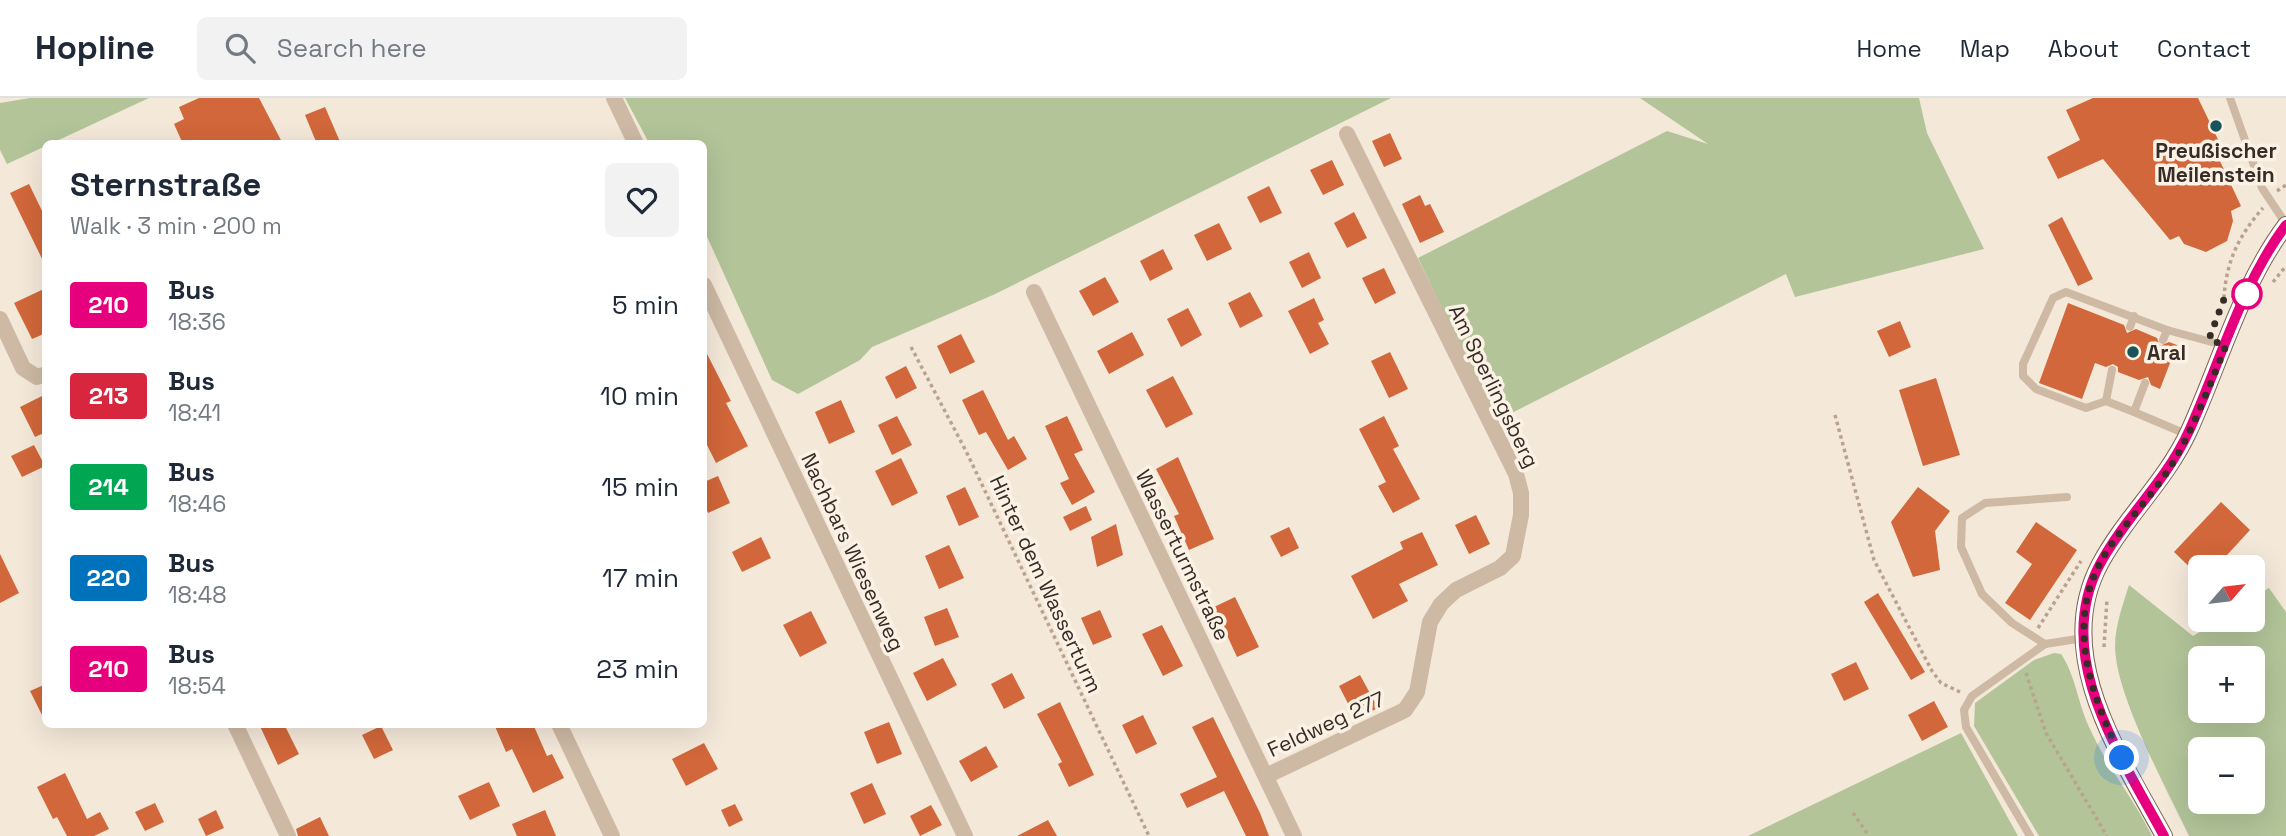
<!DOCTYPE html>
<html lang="en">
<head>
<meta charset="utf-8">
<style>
	body { margin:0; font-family:"Space Grotesk",sans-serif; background:#f2f2f3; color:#1f2937; height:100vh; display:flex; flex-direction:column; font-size:26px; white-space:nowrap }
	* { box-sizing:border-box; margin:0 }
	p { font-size:23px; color:#747a83 }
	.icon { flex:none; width:38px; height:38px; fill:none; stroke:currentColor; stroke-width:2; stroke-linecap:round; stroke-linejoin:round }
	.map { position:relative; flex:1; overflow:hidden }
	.sheet { position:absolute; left:42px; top:42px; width:665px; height:588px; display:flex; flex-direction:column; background:#fff; border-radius:10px; box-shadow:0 7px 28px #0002 }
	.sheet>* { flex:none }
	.badge { padding:0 14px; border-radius:5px; font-size:24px; line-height:46px }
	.needle { width:46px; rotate:62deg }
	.buttons { position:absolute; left:2188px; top:457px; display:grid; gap:14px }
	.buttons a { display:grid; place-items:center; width:77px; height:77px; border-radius:10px; background:#fff; box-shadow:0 7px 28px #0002; font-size:35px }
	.you { position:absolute; width:35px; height:35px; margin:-18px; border:5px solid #fff; border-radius:50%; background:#1a73e8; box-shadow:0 0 0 10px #1a73e833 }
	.map>.badge { position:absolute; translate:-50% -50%; box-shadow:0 0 0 4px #fff }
	.round { display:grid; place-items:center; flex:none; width:74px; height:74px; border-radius:10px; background:#f2f2f3 }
	.summary { display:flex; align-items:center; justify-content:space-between; height:119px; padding:0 28px }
	h1 { font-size:33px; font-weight:700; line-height:52px }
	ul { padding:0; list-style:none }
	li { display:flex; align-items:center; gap:21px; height:91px; padding:0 28px }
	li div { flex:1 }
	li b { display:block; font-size:26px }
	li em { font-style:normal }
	li .badge { min-width:77px; font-weight:700; text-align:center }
	header { display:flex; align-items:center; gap:42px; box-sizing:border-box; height:98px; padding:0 35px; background:#fff; border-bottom:2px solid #e0e1e3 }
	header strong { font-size:33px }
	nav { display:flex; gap:38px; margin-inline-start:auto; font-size:24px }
	.search { width:490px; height:63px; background:#f2f2f3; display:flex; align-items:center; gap:18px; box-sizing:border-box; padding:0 24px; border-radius:10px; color:#747a83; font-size:26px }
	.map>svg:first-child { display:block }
	.green { fill:#b2c498; fill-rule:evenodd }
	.building { fill:#d1673a }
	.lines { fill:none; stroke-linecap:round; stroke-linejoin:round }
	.path { stroke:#b9a38e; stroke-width:3.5; stroke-dasharray:3.5 3.5; stroke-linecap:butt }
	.lane { stroke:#cdb9a4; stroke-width:8 }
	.street { stroke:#cdb9a4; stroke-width:16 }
	.primary { stroke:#7b6456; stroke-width:18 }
	.line-casing { stroke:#fff; stroke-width:16 }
	.line { stroke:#e6007e; stroke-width:10 }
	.walk { stroke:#372c26; stroke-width:7; stroke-dasharray:0 12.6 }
	.poi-dot { fill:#18545c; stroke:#fbf2e5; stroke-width:2.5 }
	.stop-dot { fill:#fff; stroke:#e6007e; stroke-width:3.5 }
	.labels { text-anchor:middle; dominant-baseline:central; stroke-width:7; stroke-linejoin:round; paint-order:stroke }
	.poi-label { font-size:21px; font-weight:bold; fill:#372c26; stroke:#fbf2e5 }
	.street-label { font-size:21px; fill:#372c26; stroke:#fbf2e5 }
</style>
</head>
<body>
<header>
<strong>Hopline</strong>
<div class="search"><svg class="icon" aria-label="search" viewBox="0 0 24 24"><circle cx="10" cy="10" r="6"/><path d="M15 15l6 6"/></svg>Search here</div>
<nav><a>Home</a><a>Map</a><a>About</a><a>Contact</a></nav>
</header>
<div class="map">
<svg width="2286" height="738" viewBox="0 0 2286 738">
	<rect width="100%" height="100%" fill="#f4e8d9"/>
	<g class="green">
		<polygon points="30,0 149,0 7,66 0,52 0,5"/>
		<polygon points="625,0 1391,0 993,197 872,249 860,262 798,296 772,282 704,132 704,46 649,45"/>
		<polygon points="1640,0 1919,0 1927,35 1984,151 1795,199 1786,176 1496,323 1418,160 1667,33 1708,46"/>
		<path d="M2129,487L2193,538L2219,522H2252V500L2269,490L2286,514V738H2189C2167,692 2122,608 2116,560C2112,535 2122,510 2129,487ZM2252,560V612H2200V560ZM2252,651V704H2200V651Z"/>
		<path d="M2054,555L2061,556C2076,578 2078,607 2090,631C2107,669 2134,701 2152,738H2039L1974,628L1975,605L2034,562Z"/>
		<polygon points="1961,635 2018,738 1748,738"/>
	</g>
	<g class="building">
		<polygon points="199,0 259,0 283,46 183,46 174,26 184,21 179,9"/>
		<polygon points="2093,0 2198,0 2226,58 2219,61 2241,108 2231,113 2233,123 2227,143 2206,154 2184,146 2179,138 2170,142 2103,61 2058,81 2047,59 2080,42 2066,12"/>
		<polygon points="325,9 341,46 317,46 305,17"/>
		<polygon points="1390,35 1402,61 1384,69 1372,43"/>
		<polygon points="1332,62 1344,87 1323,97 1310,72"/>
		<polygon points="29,86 46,121 46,169 10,95"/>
		<polygon points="1269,88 1282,115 1260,125 1247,99"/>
		<polygon points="1420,97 1425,108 1430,106 1444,134 1420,145 1402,106"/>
		<polygon points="1354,114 1367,140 1347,150 1334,125"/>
		<polygon points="2062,119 2093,181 2078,188 2048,127"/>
		<polygon points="1219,125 1232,151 1207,163 1194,137"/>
		<polygon points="1163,151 1173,171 1150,183 1140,163"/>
		<polygon points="1309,154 1321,180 1302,190 1289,164"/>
		<polygon points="1384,170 1396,195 1375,206 1362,180"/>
		<polygon points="1105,179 1119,204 1093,218 1079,193"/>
		<polygon points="46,190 46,235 32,241 14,205"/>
		<polygon points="1250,194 1263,218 1240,230 1228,205"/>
		<polygon points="1314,200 1324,222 1318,225 1329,246 1310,256 1288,213"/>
		<polygon points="2068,205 2124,227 2127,235 2136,231 2157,240 2160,248 2169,244 2177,247 2160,291 2151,287 2148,279 2139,282 2118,274 2118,269 2113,266 2106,269 2095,265 2082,301 2039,285"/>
		<polygon points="1188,210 1202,237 1181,249 1167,221"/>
		<polygon points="1900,223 1911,249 1889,259 1877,233"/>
		<polygon points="1132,234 1144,257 1109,276 1097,253"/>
		<polygon points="961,236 975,264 950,276 937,248"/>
		<polygon points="704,250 731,303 726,305 748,348 716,365 704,341"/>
		<polygon points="1390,254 1408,291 1389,300 1371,263"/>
		<polygon points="906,268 917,290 896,301 885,279"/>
		<polygon points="1173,278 1193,316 1166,330 1146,292"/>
		<polygon points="1936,280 1960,357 1923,368 1899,292"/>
		<polygon points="983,292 1008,342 1014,338 1027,361 1008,372 986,334 979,337 962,302"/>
		<polygon points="46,296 46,334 35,339 20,309"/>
		<polygon points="841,302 855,334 829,346 815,314"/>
		<polygon points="897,318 912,347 892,357 878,327"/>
		<polygon points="1067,318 1083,352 1074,356 1095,394 1072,407 1060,385 1069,381 1045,328"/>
		<polygon points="1384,318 1399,348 1393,351 1420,401 1393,415 1378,388 1386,384 1359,331"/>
		<polygon points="34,347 45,368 22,379 11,358"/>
		<polygon points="1178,359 1214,441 1189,452 1174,418 1179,416 1156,371"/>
		<polygon points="901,360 918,395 892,408 875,373"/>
		<polygon points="718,378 730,405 708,415 704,405 704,384"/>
		<polygon points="965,389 979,419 959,428 946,398"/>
		<polygon points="1918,389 1950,413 1935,433 1940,472 1913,479 1891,424"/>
		<polygon points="2221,404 2250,432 2216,469 2200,469 2200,479 2174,454"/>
		<polygon points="1086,408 1092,422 1070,433 1063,419"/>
		<polygon points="1476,417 1490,446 1469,456 1455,427"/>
		<polygon points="2036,424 2077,452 2030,522 2005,505 2032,466 2016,454"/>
		<polygon points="1116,426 1123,457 1097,469 1091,439"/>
		<polygon points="1289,429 1299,450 1281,459 1270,438"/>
		<polygon points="1422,434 1438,467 1399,486 1408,503 1373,521 1351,478 1403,451 1400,444"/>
		<polygon points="761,439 771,460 742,474 732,454"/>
		<polygon points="949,447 964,480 939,491 925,458"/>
		<polygon points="0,456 19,495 0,505"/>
		<polygon points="1878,495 1925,574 1911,582 1864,504"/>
		<polygon points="1235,499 1259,549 1237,559 1214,509"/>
		<polygon points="947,510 959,539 935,548 924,519"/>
		<polygon points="1100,512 1112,539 1093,547 1081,520"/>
		<polygon points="811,513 827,545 800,559 783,527"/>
		<polygon points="1162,527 1183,568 1163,578 1142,536"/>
		<polygon points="943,560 957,587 927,603 913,575"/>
		<polygon points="1856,564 1869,591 1844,603 1831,576"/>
		<polygon points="1012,575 1025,600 1004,611 991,586"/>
		<polygon points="1360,577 1378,610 1356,621 1339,588"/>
		<polygon points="46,586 46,625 30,593"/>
		<polygon points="1934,603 1948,629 1922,643 1908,617"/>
		<polygon points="1060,604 1094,677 1069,689 1058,666 1062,664 1037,616"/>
		<polygon points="1143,617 1157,646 1136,656 1122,627"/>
		<polygon points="1213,619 1260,715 1269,738 1246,738 1224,693 1187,710 1180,696 1217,679 1192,629"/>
		<polygon points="889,624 902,656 877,666 864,634"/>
		<polygon points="259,626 284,626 299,656 278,667"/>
		<polygon points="494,626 533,626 547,658 552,656 564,680 533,695 512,651 506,654"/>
		<polygon points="381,628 393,652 374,661 362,637"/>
		<polygon points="704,645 718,671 686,688 672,661"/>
		<polygon points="986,648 998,669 971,684 959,663"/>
		<polygon points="65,675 87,721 100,714 109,731 94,738 67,738 57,719 53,721 37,689"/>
		<polygon points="489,684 500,708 470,722 458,698"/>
		<polygon points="872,685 886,716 864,726 850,695"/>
		<polygon points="155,705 164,724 145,733 135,714"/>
		<polygon points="735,706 743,722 729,729 721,712"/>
		<polygon points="931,707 942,727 920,738 910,718"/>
		<polygon points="216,712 224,730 206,738 198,721"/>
		<polygon points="545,712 556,738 517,738 512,726"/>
		<polygon points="320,719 329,738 298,738 296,731"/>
		<polygon points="1048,722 1057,738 1017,738"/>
	</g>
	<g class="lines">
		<g class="path">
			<polyline points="2277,93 2286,87"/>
			<polyline points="2273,184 2286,168"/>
			<path d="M2224,200C2226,164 2239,137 2263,110"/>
			<polyline points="911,249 966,353 1149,738"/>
			<polyline points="1835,317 1874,462 1932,573 1941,585 1960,594"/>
			<polyline points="2038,530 2081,463"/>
			<polyline points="2104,549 2107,501"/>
			<polyline points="2026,575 2046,635 2107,738"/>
			<polyline points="1853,715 1869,738"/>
		</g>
		<g class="lane">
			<polyline points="2230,0 2262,90 2286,126"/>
			<polyline points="2130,229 2134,218"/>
			<polyline points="2163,242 2167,232 2223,247"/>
			<polyline points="2145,285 2134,314 2186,336"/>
			<polyline points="2106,303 2112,272"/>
			<polyline points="2134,314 2106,303 2086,310 2036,291 2023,278 2023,266 2053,200 2066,194 2167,232"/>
			<polyline points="2045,546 2012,525 1982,496 1961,449 1962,420 1985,405 2067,399"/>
			<polyline points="2030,738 1966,629 1964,612 1972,598 2045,546 2084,540"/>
		</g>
		<g class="street">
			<polyline points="614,0 636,46"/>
			<polyline points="704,187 965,738"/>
			<polyline points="1034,194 1294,738"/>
			<polyline points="0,221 23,270 37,279 46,276"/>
			<polyline points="235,626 288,738"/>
			<polyline points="559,626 612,738"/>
			<polyline points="1266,678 1405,612 1417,594 1430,524 1441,506 1456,492 1500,470 1513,458 1521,417 1521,395 1516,376 1347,36"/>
		</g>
		<path class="primary" d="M2164,738C2121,659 2051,557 2100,466C2125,419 2166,383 2189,333C2220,265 2241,187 2286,127"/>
	</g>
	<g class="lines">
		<g class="line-casing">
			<path id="line" d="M2164,738C2121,658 2051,558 2100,466C2125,419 2165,385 2189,333C2220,265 2241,187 2286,127"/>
		</g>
		<use href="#line" class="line"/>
		<path class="walk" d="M2122,660C2092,600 2066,529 2100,465C2118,432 2146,405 2167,374C2192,336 2208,290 2226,248L2209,241L2224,201L2247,196"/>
	</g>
	<g class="poi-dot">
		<circle cx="2216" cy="28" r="7"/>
		<circle cx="2133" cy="254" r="7"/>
	</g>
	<circle class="stop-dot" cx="2247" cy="196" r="14"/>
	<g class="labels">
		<g class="poi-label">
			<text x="2216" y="52">Preußischer<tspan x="2216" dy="24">Meilenstein</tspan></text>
			<text x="2147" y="254" text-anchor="start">Aral</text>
		</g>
		<g class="street-label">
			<text transform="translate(1494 288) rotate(64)">Am Sperlingsberg</text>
			<text transform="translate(853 454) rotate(65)">Nachbars Wiesenweg</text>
			<text transform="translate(1183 457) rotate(64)">Wasserturmstraße</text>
			<text transform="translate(1046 486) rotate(65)">Hinter dem Wasserturm</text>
			<text transform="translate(1326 626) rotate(-25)">Feldweg 277</text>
		</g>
	</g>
</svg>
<div class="buttons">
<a><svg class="needle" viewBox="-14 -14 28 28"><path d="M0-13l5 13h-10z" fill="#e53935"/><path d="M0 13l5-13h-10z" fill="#747a83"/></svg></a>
<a>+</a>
<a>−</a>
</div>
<div class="you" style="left:2122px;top:660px"></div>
<section class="sheet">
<div class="summary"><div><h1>Sternstraße</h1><p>Walk · 3 min · 200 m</p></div><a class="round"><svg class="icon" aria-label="heart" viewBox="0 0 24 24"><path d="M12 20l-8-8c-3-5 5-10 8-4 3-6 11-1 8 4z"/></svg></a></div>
<ul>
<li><span class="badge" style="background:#e6007e;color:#fff">210</span><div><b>Bus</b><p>18:36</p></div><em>5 min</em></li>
<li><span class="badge" style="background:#d7263d;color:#fff">213</span><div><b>Bus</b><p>18:41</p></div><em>10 min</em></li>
<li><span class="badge" style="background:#00a651;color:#fff">214</span><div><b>Bus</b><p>18:46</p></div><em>15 min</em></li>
<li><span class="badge" style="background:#0072bc;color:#fff">220</span><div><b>Bus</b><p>18:48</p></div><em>17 min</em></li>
<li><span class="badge" style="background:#e6007e;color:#fff">210</span><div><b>Bus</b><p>18:54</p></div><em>23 min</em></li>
</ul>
</section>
</div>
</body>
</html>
